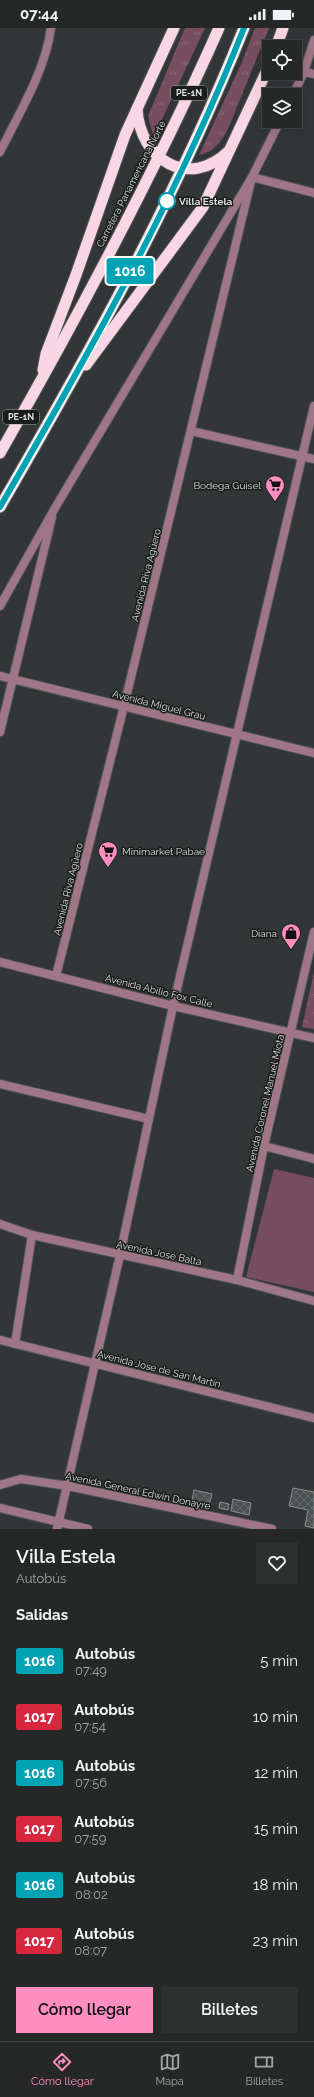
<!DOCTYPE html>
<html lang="es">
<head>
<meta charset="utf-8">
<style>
	body { margin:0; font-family:Raleway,sans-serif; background:#2e3030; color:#f1f3f6; height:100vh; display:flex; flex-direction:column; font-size:15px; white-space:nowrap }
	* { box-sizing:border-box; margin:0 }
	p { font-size:13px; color:#a4a6a8 }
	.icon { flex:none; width:22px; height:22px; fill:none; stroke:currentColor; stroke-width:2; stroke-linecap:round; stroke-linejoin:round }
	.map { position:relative; height:1501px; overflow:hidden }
	.panel { display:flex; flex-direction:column; background:#262828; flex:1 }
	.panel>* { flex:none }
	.badge { padding:0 8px; border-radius:3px; font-size:14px; line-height:26px }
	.controls { position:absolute; left:262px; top:12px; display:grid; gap:8px }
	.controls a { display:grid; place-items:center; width:40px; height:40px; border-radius:0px; background:#262828; box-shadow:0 4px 16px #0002,0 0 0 1px #424445; font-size:20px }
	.map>.badge { position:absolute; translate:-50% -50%; box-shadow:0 0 0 2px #fff }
	h2 { padding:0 16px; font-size:15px; line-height:36px }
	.round { display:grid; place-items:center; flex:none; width:42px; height:42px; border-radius:0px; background:#2e3030 }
	.summary { display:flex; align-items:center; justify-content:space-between; height:68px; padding:0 16px }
	h1 { font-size:19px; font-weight:600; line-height:30px }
	.action { display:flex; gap:8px; margin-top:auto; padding:8px 16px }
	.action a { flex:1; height:46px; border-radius:0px; background:#fd8ebf; color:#111; font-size:16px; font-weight:600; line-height:46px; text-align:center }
	.action a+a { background:#2e3030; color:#f1f3f6 }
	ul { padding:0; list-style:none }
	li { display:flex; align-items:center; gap:12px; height:56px; padding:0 16px }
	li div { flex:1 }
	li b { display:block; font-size:15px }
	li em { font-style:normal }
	li .badge { min-width:44px; font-weight:700; text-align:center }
	.status { display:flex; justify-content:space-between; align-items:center; height:28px; padding:0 20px; background:#262828; direction:ltr }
	.status svg { height:11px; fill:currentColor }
	.tab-bar { display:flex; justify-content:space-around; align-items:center; height:56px; border-top:1px solid #424445; background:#262828; font-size:11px; color:#a4a6a8 }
	.tab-bar a { display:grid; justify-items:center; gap:2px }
	.tab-bar .on { color:#fd8ebf }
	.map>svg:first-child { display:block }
	.grass { fill:url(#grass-tufts) }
	.park { fill:url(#park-crowns) }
	.pitch { fill:#774e5f }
	.building { fill:url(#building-cross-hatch); stroke:#898f8e }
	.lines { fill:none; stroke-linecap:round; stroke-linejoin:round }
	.minor-casing { stroke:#515454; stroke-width:10 }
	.trunk-casing { stroke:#515454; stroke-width:13 }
	.minor { stroke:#9f7686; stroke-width:8 }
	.trunk { stroke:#f8d6e3; stroke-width:11 }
	.line-casing { stroke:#fff; stroke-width:9 }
	.line { stroke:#00a3b4; stroke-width:6 }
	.stop-dot { fill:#fff; stroke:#00a3b4; stroke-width:2 }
	.labels { text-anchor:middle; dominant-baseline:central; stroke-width:3; stroke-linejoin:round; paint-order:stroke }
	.shield { fill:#1b1d1d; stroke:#a2a5a5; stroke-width:1 }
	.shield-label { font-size:9px; font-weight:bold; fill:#dcdfdf }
	.street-label { font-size:10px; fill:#dcdfdf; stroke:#1b1d1d }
	.stop-label { font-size:10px; font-weight:bold; fill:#dcdfdf; stroke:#1b1d1d; text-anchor:start }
	.poi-label { font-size:10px; fill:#dcdfdf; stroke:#1b1d1d; text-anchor:end }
</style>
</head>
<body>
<div class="status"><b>07:44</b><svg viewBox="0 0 49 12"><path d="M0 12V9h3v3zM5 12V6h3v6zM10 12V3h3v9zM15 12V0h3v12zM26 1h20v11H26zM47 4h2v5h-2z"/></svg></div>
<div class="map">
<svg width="314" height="1501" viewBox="0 0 314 1501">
	<defs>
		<pattern id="grass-tufts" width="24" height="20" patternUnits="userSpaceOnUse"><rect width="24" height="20" fill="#774e5f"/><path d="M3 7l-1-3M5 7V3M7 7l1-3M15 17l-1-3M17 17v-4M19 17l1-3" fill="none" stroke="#8a6776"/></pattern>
		<pattern id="park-crowns" width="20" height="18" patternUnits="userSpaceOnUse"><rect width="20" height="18" fill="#774e5f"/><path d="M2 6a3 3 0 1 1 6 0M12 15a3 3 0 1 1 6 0" fill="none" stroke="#8a6776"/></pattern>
		<pattern id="building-cross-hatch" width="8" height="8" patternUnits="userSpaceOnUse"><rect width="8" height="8" fill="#4b5050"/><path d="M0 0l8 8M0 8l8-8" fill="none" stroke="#646969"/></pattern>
	</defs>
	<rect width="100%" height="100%" fill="#323636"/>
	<g class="grass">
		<polygon points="185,0 205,0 156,104 153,107 148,88"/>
		<path d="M255,0H269L228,101C221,114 214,124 199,127L242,34Z"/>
	</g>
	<polygon class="park" points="314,944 314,1001 302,999"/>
	<polygon class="pitch" points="274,1141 314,1150 314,1264 246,1249"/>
	<g class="building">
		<polygon points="293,1460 314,1464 314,1500 305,1498 308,1482 289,1478"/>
		<polygon points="194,1462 212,1466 209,1477 192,1473"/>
		<polygon points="233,1471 251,1475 249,1487 231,1483"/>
		<polygon points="220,1474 229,1476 228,1482 219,1480"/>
	</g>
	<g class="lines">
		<g class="minor-casing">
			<g id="minor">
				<polyline points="304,44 314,46"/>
				<polyline points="293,67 304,44 314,12"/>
				<path d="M0,124C19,85 45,44 51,0"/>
				<polyline points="191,403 314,431"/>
				<polyline points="0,578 55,480 252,149 280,93"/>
				<polyline points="0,648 314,725"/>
				<polyline points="0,704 52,489"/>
				<polyline points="0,934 173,978 314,1010"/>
				<polyline points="56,948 124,678 252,149 314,165"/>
				<polyline points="0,1056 149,1091"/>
				<polyline points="264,1118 314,1131"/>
				<polyline points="0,1196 32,1207 237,1252 314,1273"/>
				<polyline points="237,1252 264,1118 314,904"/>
				<polyline points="0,1312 314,1390"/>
				<polyline points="15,1316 32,1207"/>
				<polyline points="0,1457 21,1451 68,1458 272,1501"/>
				<polyline points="0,1480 88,1501"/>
				<polyline points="57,1501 120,1227 173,978 314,378"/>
			</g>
		</g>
		<g class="trunk-casing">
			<g id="trunk">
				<polyline points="276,19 283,0"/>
				<path d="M137,81C140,132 189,162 229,123"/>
				<polyline points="86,337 203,179 269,38"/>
				<polyline points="43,342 46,326 76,247 125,107 174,0"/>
				<path d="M0,425C79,287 154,146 219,0"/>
				<path d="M0,479C90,324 177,167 244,0"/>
			</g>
		</g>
		<use href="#minor" class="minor"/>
		<use href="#trunk" class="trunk"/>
	</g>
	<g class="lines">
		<g class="line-casing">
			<path id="line" d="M0,479C90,324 178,167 244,0"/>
		</g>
		<use href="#line" class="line"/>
	</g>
	<defs>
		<g id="supermarket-pin" transform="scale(1)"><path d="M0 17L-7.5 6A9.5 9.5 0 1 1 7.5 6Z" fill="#fd8ebf" stroke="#1b1d1d"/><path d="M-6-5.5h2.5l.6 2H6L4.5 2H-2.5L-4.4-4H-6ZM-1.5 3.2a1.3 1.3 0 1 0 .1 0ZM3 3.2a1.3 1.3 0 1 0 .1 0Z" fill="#111"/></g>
		<g id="shop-pin" transform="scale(1)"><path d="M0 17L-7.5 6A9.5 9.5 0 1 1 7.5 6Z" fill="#fd8ebf" stroke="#1b1d1d"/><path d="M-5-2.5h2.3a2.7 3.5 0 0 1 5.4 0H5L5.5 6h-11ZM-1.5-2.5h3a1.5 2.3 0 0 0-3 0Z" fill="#111"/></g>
	</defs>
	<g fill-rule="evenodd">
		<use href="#supermarket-pin" x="275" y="457"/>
		<use href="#supermarket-pin" x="108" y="823"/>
		<use href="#shop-pin" x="291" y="905"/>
	</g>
	<circle class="stop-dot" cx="167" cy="173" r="8"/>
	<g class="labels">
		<g class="shield">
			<rect x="171" y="58" width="36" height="14" rx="3"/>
			<rect x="3" y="382" width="36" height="14" rx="3"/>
		</g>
		<g class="shield-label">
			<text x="189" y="65">PE-1N</text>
			<text x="21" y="389">PE-1N</text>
		</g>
		<g class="street-label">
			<text transform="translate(131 156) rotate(-63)">Carretera Panamericana Norte</text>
			<text transform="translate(146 547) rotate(-76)">Avenida Riva Agüero</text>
			<text transform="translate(159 677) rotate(14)">Avenida Miguel Grau</text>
			<text transform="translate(68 861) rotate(-76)">Avenida Riva Agüero</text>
			<text transform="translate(159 963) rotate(14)">Avenida Abilio Fox Calle</text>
			<text transform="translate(265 1075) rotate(-77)">Avenida Coronel Manuel Miota</text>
			<text transform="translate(159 1225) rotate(12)">Avenida José Balta</text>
			<text transform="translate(159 1341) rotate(14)">Avenida Jose de San Martín</text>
			<text transform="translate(138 1463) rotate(12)">Avenida General Edwin Donayre</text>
		</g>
		<g class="stop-label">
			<text x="179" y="173">Villa Estela</text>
		</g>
		<g class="poi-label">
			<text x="261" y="457">Bodega Guisel</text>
			<text x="122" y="823" text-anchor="start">Minimarket Pabae</text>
			<text x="277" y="905">Diana</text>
		</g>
	</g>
</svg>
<div class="controls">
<a><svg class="icon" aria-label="locate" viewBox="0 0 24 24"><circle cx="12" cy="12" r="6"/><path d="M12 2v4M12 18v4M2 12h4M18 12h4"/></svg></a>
<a><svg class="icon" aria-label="layers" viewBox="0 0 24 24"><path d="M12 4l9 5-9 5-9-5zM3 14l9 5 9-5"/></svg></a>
</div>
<b class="badge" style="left:130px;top:243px;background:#00a3b4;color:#fff">1016</b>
</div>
<section class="panel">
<div class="summary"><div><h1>Villa Estela</h1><p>Autobús</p></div><a class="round"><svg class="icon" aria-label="heart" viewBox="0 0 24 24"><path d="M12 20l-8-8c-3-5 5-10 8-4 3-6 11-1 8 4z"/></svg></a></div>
<h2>Salidas</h2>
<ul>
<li><span class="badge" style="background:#00a3b4;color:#fff">1016</span><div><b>Autobús</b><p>07:49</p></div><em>5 min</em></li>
<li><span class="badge" style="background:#d7263d;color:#fff">1017</span><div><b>Autobús</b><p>07:54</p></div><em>10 min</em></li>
<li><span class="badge" style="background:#00a3b4;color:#fff">1016</span><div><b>Autobús</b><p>07:56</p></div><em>12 min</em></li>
<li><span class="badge" style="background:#d7263d;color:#fff">1017</span><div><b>Autobús</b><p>07:59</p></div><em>15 min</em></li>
<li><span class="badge" style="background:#00a3b4;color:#fff">1016</span><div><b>Autobús</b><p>08:02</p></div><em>18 min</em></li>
<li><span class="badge" style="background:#d7263d;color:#fff">1017</span><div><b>Autobús</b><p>08:07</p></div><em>23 min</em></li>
</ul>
<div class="action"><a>Cómo llegar</a><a>Billetes</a></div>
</section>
<nav class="tab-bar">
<a class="on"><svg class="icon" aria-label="directions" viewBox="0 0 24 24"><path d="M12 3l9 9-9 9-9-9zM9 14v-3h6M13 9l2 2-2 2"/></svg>Cómo llegar</a>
<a><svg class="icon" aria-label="map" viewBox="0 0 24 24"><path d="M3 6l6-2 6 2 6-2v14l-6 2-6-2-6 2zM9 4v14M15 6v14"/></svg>Mapa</a>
<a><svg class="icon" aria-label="tickets" viewBox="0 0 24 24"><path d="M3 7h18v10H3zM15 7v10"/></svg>Billetes</a>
</nav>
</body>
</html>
